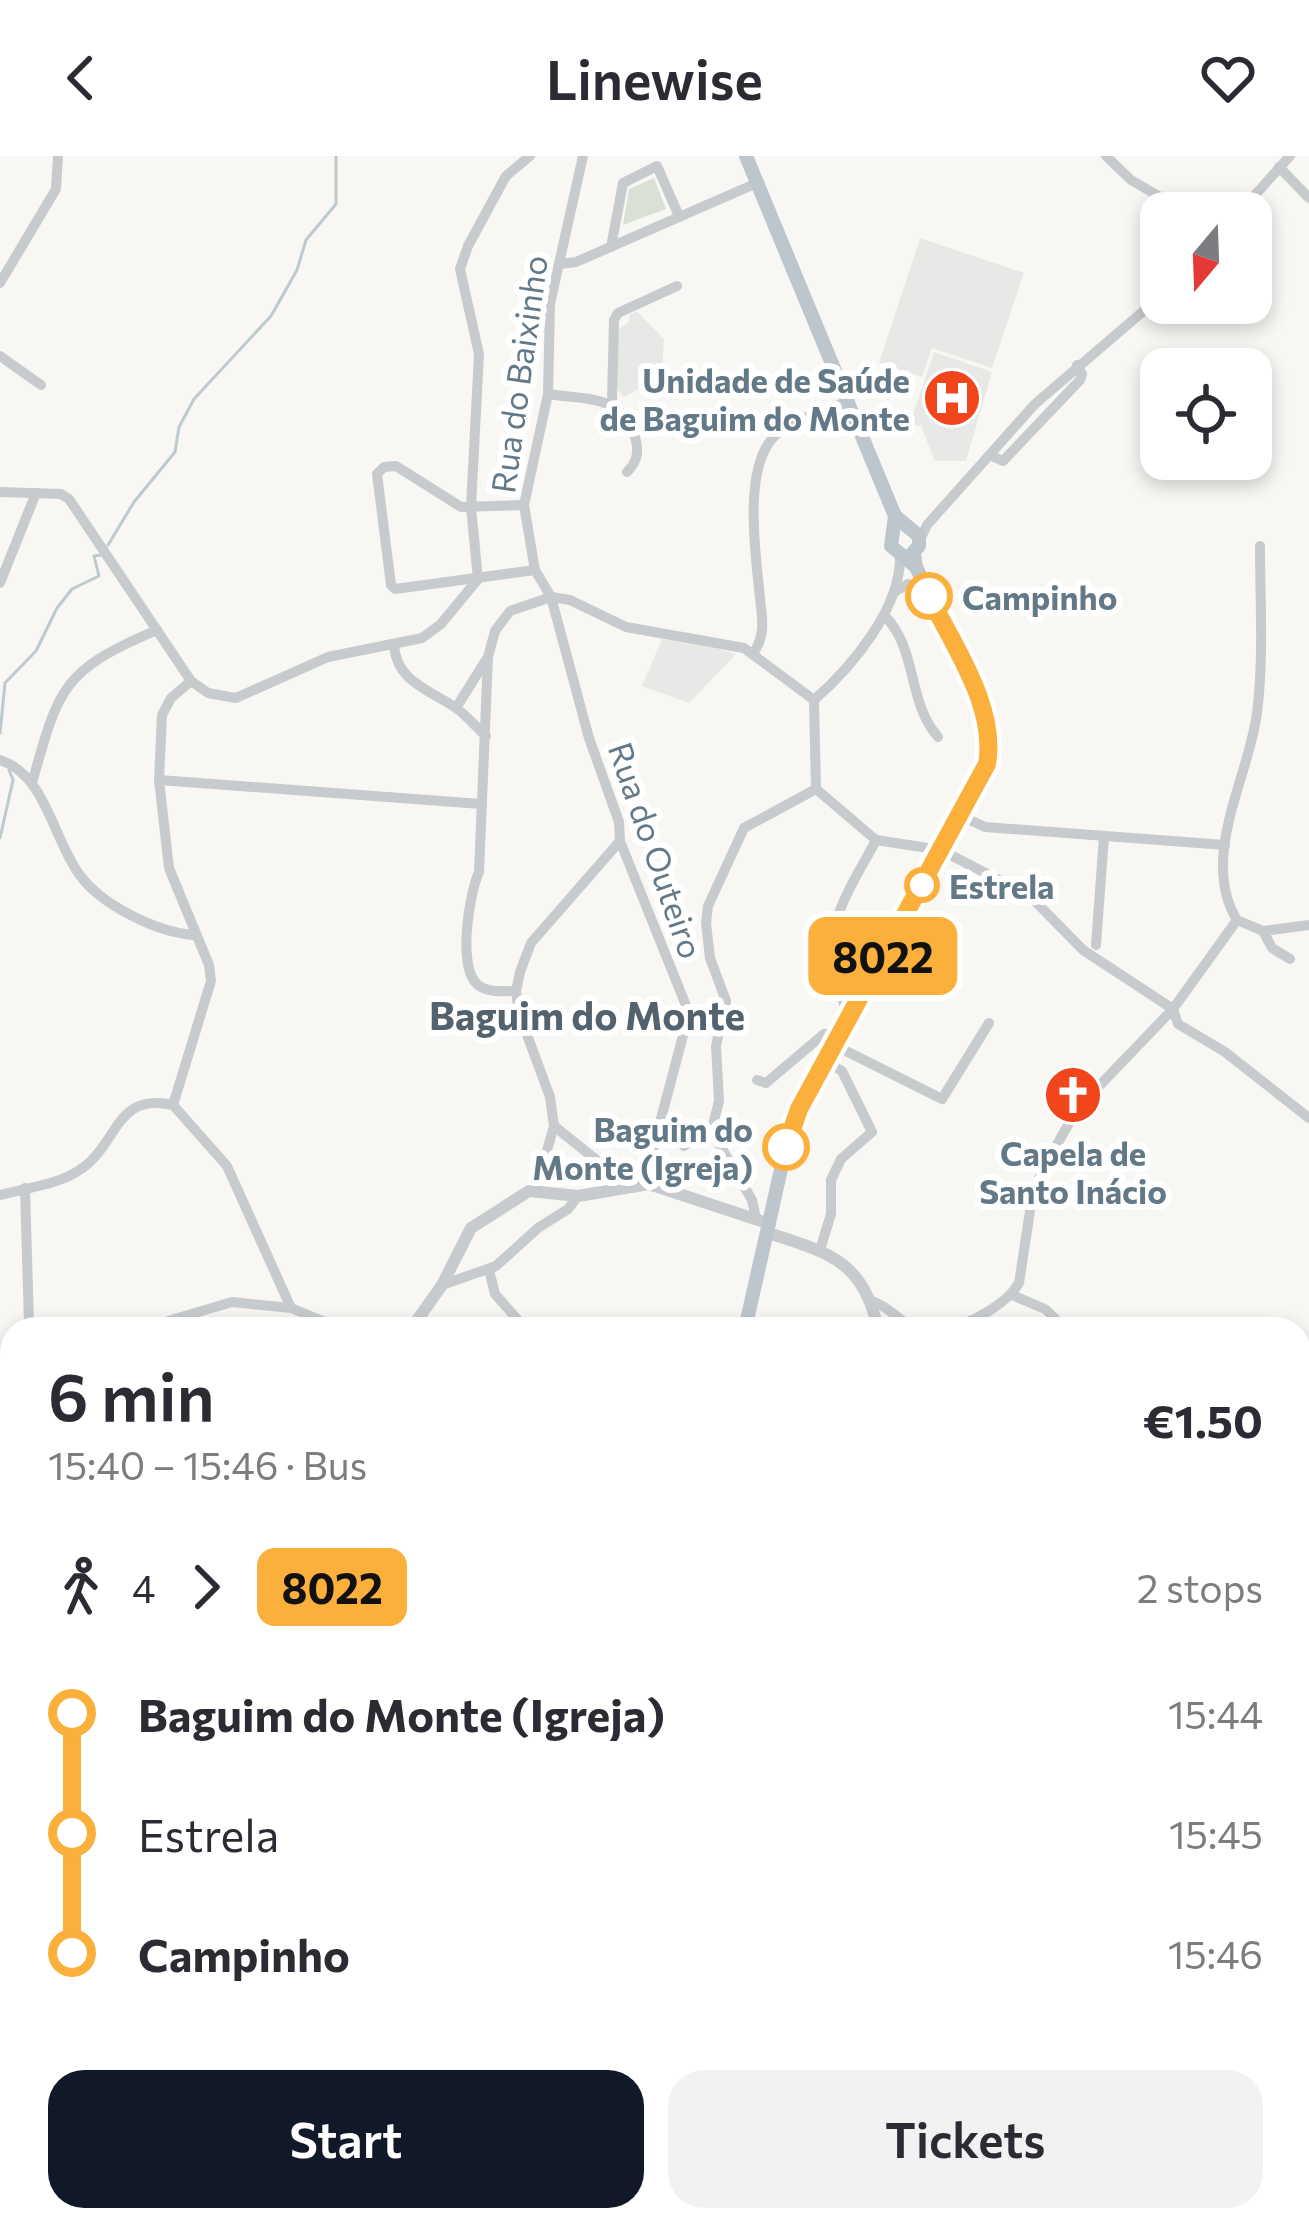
<!DOCTYPE html>
<html lang="en">
<head>
<meta charset="utf-8">
<style>
	body { margin:0; font-family:Commissioner,sans-serif; background:#f2f2f3; color:#2b2b33; height:100vh; display:flex; flex-direction:column; font-size:45px; white-space:nowrap }
	* { box-sizing:border-box; margin:0 }
	p { font-size:39px; color:#7c7c81 }
	.icon { flex:none; width:66px; height:66px; fill:none; stroke:currentColor; stroke-width:2; stroke-linecap:round; stroke-linejoin:round }
	.map { position:relative; flex:1; overflow:hidden }
	.details { position:absolute; left:0px; top:1161px; width:1311px; height:915px; display:flex; flex-direction:column; background:#fff; border-radius:36px 36px 0 0; box-shadow:0 6px 18px #0003 }
	.details>* { flex:none }
	.badge { padding:0 24px; border-radius:18px; font-size:42px; line-height:78px }
	.needle { width:78px; rotate:199deg }
	.buttons { position:absolute; left:1140px; top:36px; display:grid; gap:24px }
	.buttons a { display:grid; place-items:center; width:132px; height:132px; border-radius:24px; background:#fff; box-shadow:0 6px 18px #0003; font-size:60px }
	.map>.badge { position:absolute; translate:-50% -50%; box-shadow:0 0 0 6px #fff }
	.legs { display:flex; align-items:center; gap:18px; height:132px; padding:0 48px; font-size:39px }
	.legs p { margin-inline-start:auto }
	.head { display:flex; align-items:center; justify-content:space-between; height:204px; padding:0 48px }
	h1 { font-size:66px; font-weight:600; line-height:90px }
	.primary-button { display:flex; gap:24px; margin-top:auto; padding:24px 48px }
	.primary-button a { flex:1; height:138px; border-radius:36px; background:#111827; color:#fff; font-size:48px; font-weight:600; line-height:138px; text-align:center }
	.primary-button a+a { background:#f2f2f3; color:#2b2b33 }
	ul { padding:0 48px; list-style:none }
	li { display:flex; align-items:center; gap:42px; height:120px; font-size:45px }
	li i { display:grid; place-items:center; width:18px; height:100%; margin:0 15px; background:currentColor }
	li i::after { content:''; width:30px; height:30px; margin:-15px; border:9px solid; border-radius:50%; background:#fff }
	li p { margin-inline-start:auto }
	li:first-child i { background:linear-gradient(#0000 50%,currentColor 0) }
	li:last-child i { background:linear-gradient(currentColor 50%,#0000 0) }
	header { display:flex; justify-content:space-between; align-items:center; height:156px; padding:0 48px; background:#fff; font-size:54px; font-weight:600 }
	.map>svg:first-child { display:block }
	.built { fill:#e8e9e7 }
	.green { fill:#d9e0d5 }
	.lines { fill:none; stroke-linecap:round; stroke-linejoin:round }
	.stream { stroke:#bdcace; stroke-width:3 }
	.minor { stroke:#c7cbce; stroke-width:10 }
	.tertiary { stroke:#c7cbce; stroke-width:12 }
	.secondary { stroke:#bec6cd; stroke-width:14 }
	.line-1-casing { stroke:#fff; stroke-width:27 }
	.line-1 { stroke:#fbb03b; stroke-width:18 }
	.stop-1-dot { fill:#fff; stroke:#fbb03b; stroke-width:6 }
	.labels { text-anchor:middle; dominant-baseline:central; stroke-width:12; stroke-linejoin:round; paint-order:stroke }
	.street-label { font-size:33px; fill:#647988; stroke:#fff }
	.poi-label { font-size:33px; font-weight:bold; fill:#647988; stroke:#fff; text-anchor:end }
	.stop-label { font-size:33px; font-weight:bold; fill:#647988; stroke:#fff; text-anchor:start }
	.quarter-label { font-size:39px; font-weight:bold; fill:#53626c; stroke:#fff }
</style>
</head>
<body>
<header><svg class="icon" aria-label="back" viewBox="0 0 24 24"><path d="M15 5l-7 7 7 7"/></svg>Linewise<svg class="icon" aria-label="heart" viewBox="0 0 24 24"><path d="M12 20l-8-8c-3-5 5-10 8-4 3-6 11-1 8 4z"/></svg></header>
<div class="map">
<svg width="1309" height="2075" viewBox="0 0 1309 2075">
	<rect width="100%" height="100%" fill="#f8f7f4"/>
	<g class="built">
		<polygon points="920,82 1024,117 992,212 932,192 922,221 879,207"/>
		<polygon points="637,155 664,183 662,221 624,241 616,232 617,174 629,166 629,159"/>
		<polygon points="934,196 992,216 966,305 935,305 921,270 910,268"/>
		<polygon points="662,483 720,493 736,498 689,547 642,530"/>
	</g>
	<g class="green">
		<polygon points="654,22 666,53 623,69 629,33"/>
		<polygon points="1299,1580 1309,1591 1309,1706 1299,1716"/>
		<polygon points="0,1585 12,1589 12,1836 0,1831"/>
		<polygon points="0,1953 12,1956 12,2064 175,2064 180,2075 0,2075"/>
		<polygon points="1299,2017 1309,2022 1309,2075 1120,2075 1123,2064 1299,2064"/>
		<polygon points="341,2064 506,2064 514,2075 354,2075"/>
	</g>
	<g class="lines">
		<g class="stream">
			<polyline points="108,389 134,346 175,296 179,271 194,243 271,160 297,114 306,84 336,48 336,0"/>
			<polyline points="0,577 5,527 36,495 57,452 72,433 99,420 94,400 101,399"/>
			<polyline points="0,682 13,624 9,614"/>
		</g>
		<g class="minor">
			<polyline points="583,0 550,148 548,238 524,349 535,414 551,441 589,582 619,666 620,685 689,857 649,1008 649,1028"/>
			<polyline points="1106,0 1131,24 1188,57"/>
			<polyline points="1279,11 1309,42"/>
			<polyline points="1239,57 1290,0"/>
			<polyline points="611,91 623,27 657,10 679,60"/>
			<polyline points="560,108 576,106 757,27"/>
			<polyline points="0,127 56,33 58,0"/>
			<polyline points="0,200 41,229"/>
			<path d="M548,238C585,244 623,238 635,281C639,295 638,305 627,316"/>
			<polyline points="612,246 614,164 618,157 677,130"/>
			<polyline points="990,299 1003,305 1080,224 1082,218 1077,209"/>
			<polyline points="0,336 61,338 69,343 191,525 208,537 236,542 328,501 422,482 441,468 478,423"/>
			<polyline points="524,349 461,351 396,310 384,311 377,318 391,429 395,433 535,414"/>
			<polyline points="920,384 927,369 1035,248 1161,140"/>
			<polyline points="478,423 471,351 479,198 460,113 468,90 506,20 530,0"/>
			<polyline points="0,427 36,337"/>
			<polyline points="896,435 908,428 927,435"/>
			<path d="M885,460C918,494 907,546 938,581"/>
			<path d="M394,490C397,526 430,534 456,552C466,559 476,571 486,580"/>
			<path d="M754,496C766,478 762,462 760,442C756,400 741,306 778,277C797,262 826,254 847,246"/>
			<polyline points="456,552 486,504"/>
			<path d="M0,604C45,618 53,682 79,718C101,749 156,776 194,779"/>
			<polyline points="159,624 481,648"/>
			<path d="M32,627C59,530 63,514 157,474"/>
			<polyline points="816,633 876,684 941,694 1030,740 1083,794 1173,853 1178,868 1225,896 1309,962"/>
			<polyline points="959,659 985,671 1225,689"/>
			<polyline points="1237,764 1263,775 1309,769"/>
			<polyline points="1263,775 1272,792 1290,803"/>
			<polyline points="1096,789 1104,680"/>
			<path d="M516,835C505,835 488,837 478,829C457,812 469,738 479,716L488,501L495,475L510,455L551,441L570,444L626,471L744,492L814,544"/>
			<path d="M849,863C839,836 829,789 838,760C846,734 864,708 876,684"/>
			<polyline points="834,889 942,943 989,867"/>
			<polyline points="757,924 766,927 824,878 841,877"/>
			<polyline points="173,949 211,825 209,809 169,712 159,624 162,559 171,542 191,525"/>
			<polyline points="662,964 684,990 702,980 710,980"/>
			<polyline points="554,970 614,1018 649,1008"/>
			<path d="M710,980L719,945L716,890L726,845L710,802L706,767L708,750L744,672L816,633L814,544C852,511 901,452 900,400"/>
			<polyline points="710,980 718,986 752,1044 756,1062"/>
			<polyline points="25,1032 29,1168"/>
			<polyline points="536,1033 554,970 550,941 519,857 516,835 520,816 531,787 620,685"/>
			<path d="M0,1039C25,1032 59,1029 81,1013C119,987 115,936 173,949L227,1010L291,1152L342,1173"/>
			<polyline points="820,1094 831,1058 831,1024 841,1003 872,976 842,915 825,905"/>
			<polyline points="489,1114 495,1138 526,1173"/>
			<polyline points="442,1129 496,1110 538,1072 568,1053 578,1040"/>
			<polyline points="1012,1139 1045,1153 1066,1173"/>
			<path d="M872,1145C891,1151 901,1169 919,1173"/>
			<polyline points="141,1173 232,1146 291,1152"/>
			<path d="M946,1173C970,1168 1006,1149 1019,1127L1032,1042L1042,1015L1077,953L1173,853L1237,764C1199,702 1249,621 1257,557C1264,502 1260,445 1260,390"/>
			<polyline points="0,1291 12,1284"/>
			<polyline points="0,1382 12,1350"/>
			<polyline points="0,1773 12,1770"/>
			<polyline points="0,1895 12,1898"/>
			<polyline points="1299,1984 1309,1987"/>
			<polyline points="317,2064 337,2075"/>
			<polyline points="697,2064 700,2075"/>
			<polyline points="749,2064 752,2075"/>
			<polyline points="1034,2064 1070,2075"/>
			<polyline points="1118,2075 1122,2064"/>
		</g>
		<g class="tertiary">
			<path d="M768,1077C830,1097 863,1105 878,1173"/>
			<polyline points="411,1173 442,1129 471,1072 529,1035 578,1040 649,1028 770,1068"/>
			<polyline points="1299,1414 1309,1417"/>
			<polyline points="0,1582 12,1587"/>
		</g>
		<g class="secondary">
			<polyline points="746,0 895,360 891,390 916,411"/>
			<polyline points="895,360 919,380 919,390 911,399"/>
			<polyline points="745,1173 789,978 799,953 987,608 990,588 986,559 916,411 914,398"/>
			<polyline points="1299,1734 1309,1723"/>
			<polyline points="1299,1761 1309,1748"/>
			<polyline points="611,2075 624,2064"/>
		</g>
	</g>
	<g class="lines">
		<g class="line-1-casing">
			<path id="line-1" d="M786,991L799,953L987,608C997,551 954,491 929,440"/>
		</g>
		<use href="#line-1" class="line-1"/>
	</g>
	<defs>
		<g id="hospital-disc" transform="scale(3)"><circle r="9.5" fill="#f1451b" stroke="#fff"/><path d="M-5-5h3v3.5h4V-5h3V5h-3V1.5h-4V5h-3Z" fill="#fff"/></g>
		<g id="church-disc" transform="scale(3)"><circle r="9.5" fill="#f1451b" stroke="#fff"/><path d="M-1.2-6h2.4v3.5h3.3v2.4h-3.3V6h-2.4V-.1h-3.3v-2.4h3.3Z" fill="#fff"/></g>
	</defs>
	<g fill-rule="evenodd">
		<use href="#hospital-disc" x="952" y="242"/>
		<use href="#church-disc" x="1073" y="939"/>
	</g>
	<g class="stop-1-dot">
		<circle cx="929" cy="440" r="21"/>
		<circle cx="922" cy="729" r="15"/>
		<circle cx="786" cy="991" r="21"/>
	</g>
	<g class="labels">
		<g class="street-label">
			<text transform="translate(518 218) rotate(-82)">Rua do Baixinho</text>
			<text transform="translate(657 694) rotate(71)">Rua do Outeiro</text>
		</g>
		<g class="poi-label">
			<text x="910" y="223">Unidade de Saúde<tspan x="910" dy="38">de Baguim do Monte</tspan></text>
			<text x="1073" y="996" text-anchor="middle">Capela de<tspan x="1073" dy="38">Santo Inácio</tspan></text>
		</g>
		<g class="stop-label">
			<text x="962" y="440">Campinho</text>
			<text x="949" y="729">Estrela</text>
			<text x="753" y="972" text-anchor="end">Baguim do<tspan x="753" dy="38">Monte (Igreja)</tspan></text>
		</g>
		<g class="quarter-label">
			<text x="587" y="858">Baguim do Monte</text>
		</g>
	</g>
</svg>
<div class="buttons">
<a><svg class="needle" viewBox="-14 -14 28 28"><path d="M0-13l5 13h-10z" fill="#e53935"/><path d="M0 13l5-13h-10z" fill="#7c7c81"/></svg></a>
<a><svg class="icon" aria-label="locate" viewBox="0 0 24 24"><circle cx="12" cy="12" r="6"/><path d="M12 2v4M12 18v4M2 12h4M18 12h4"/></svg></a>
</div>
<b class="badge" style="left:883px;top:800px;background:#fbb03b;color:#111">8022</b>
<section class="details">
<div class="head"><div><h1>6 min</h1><p>15:40 – 15:46 · Bus</p></div><b>€1.50</b></div>
<div class="legs"><svg class="icon" aria-label="walk" viewBox="0 0 24 24"><circle cx="13" cy="4" r="2"/><path d="M13 8l-2 6 4 7M11 14l-3 7M7 12l3-4h3l4 4"/></svg>4<svg class="icon" aria-label="forward" viewBox="0 0 24 24"><path d="M9 5l7 7-7 7"/></svg><b class="badge" style="background:#fbb03b;color:#111">8022</b><p>2 stops</p></div>
<ul>
<li><i style="color:#fbb03b"></i><b>Baguim do Monte (Igreja)</b><p>15:44</p></li>
<li><i style="color:#fbb03b"></i><span>Estrela</span><p>15:45</p></li>
<li><i style="color:#fbb03b"></i><b>Campinho</b><p>15:46</p></li>
</ul>
<div class="primary-button"><a>Start</a><a>Tickets</a></div>
</section>
</div>
</body>
</html>
